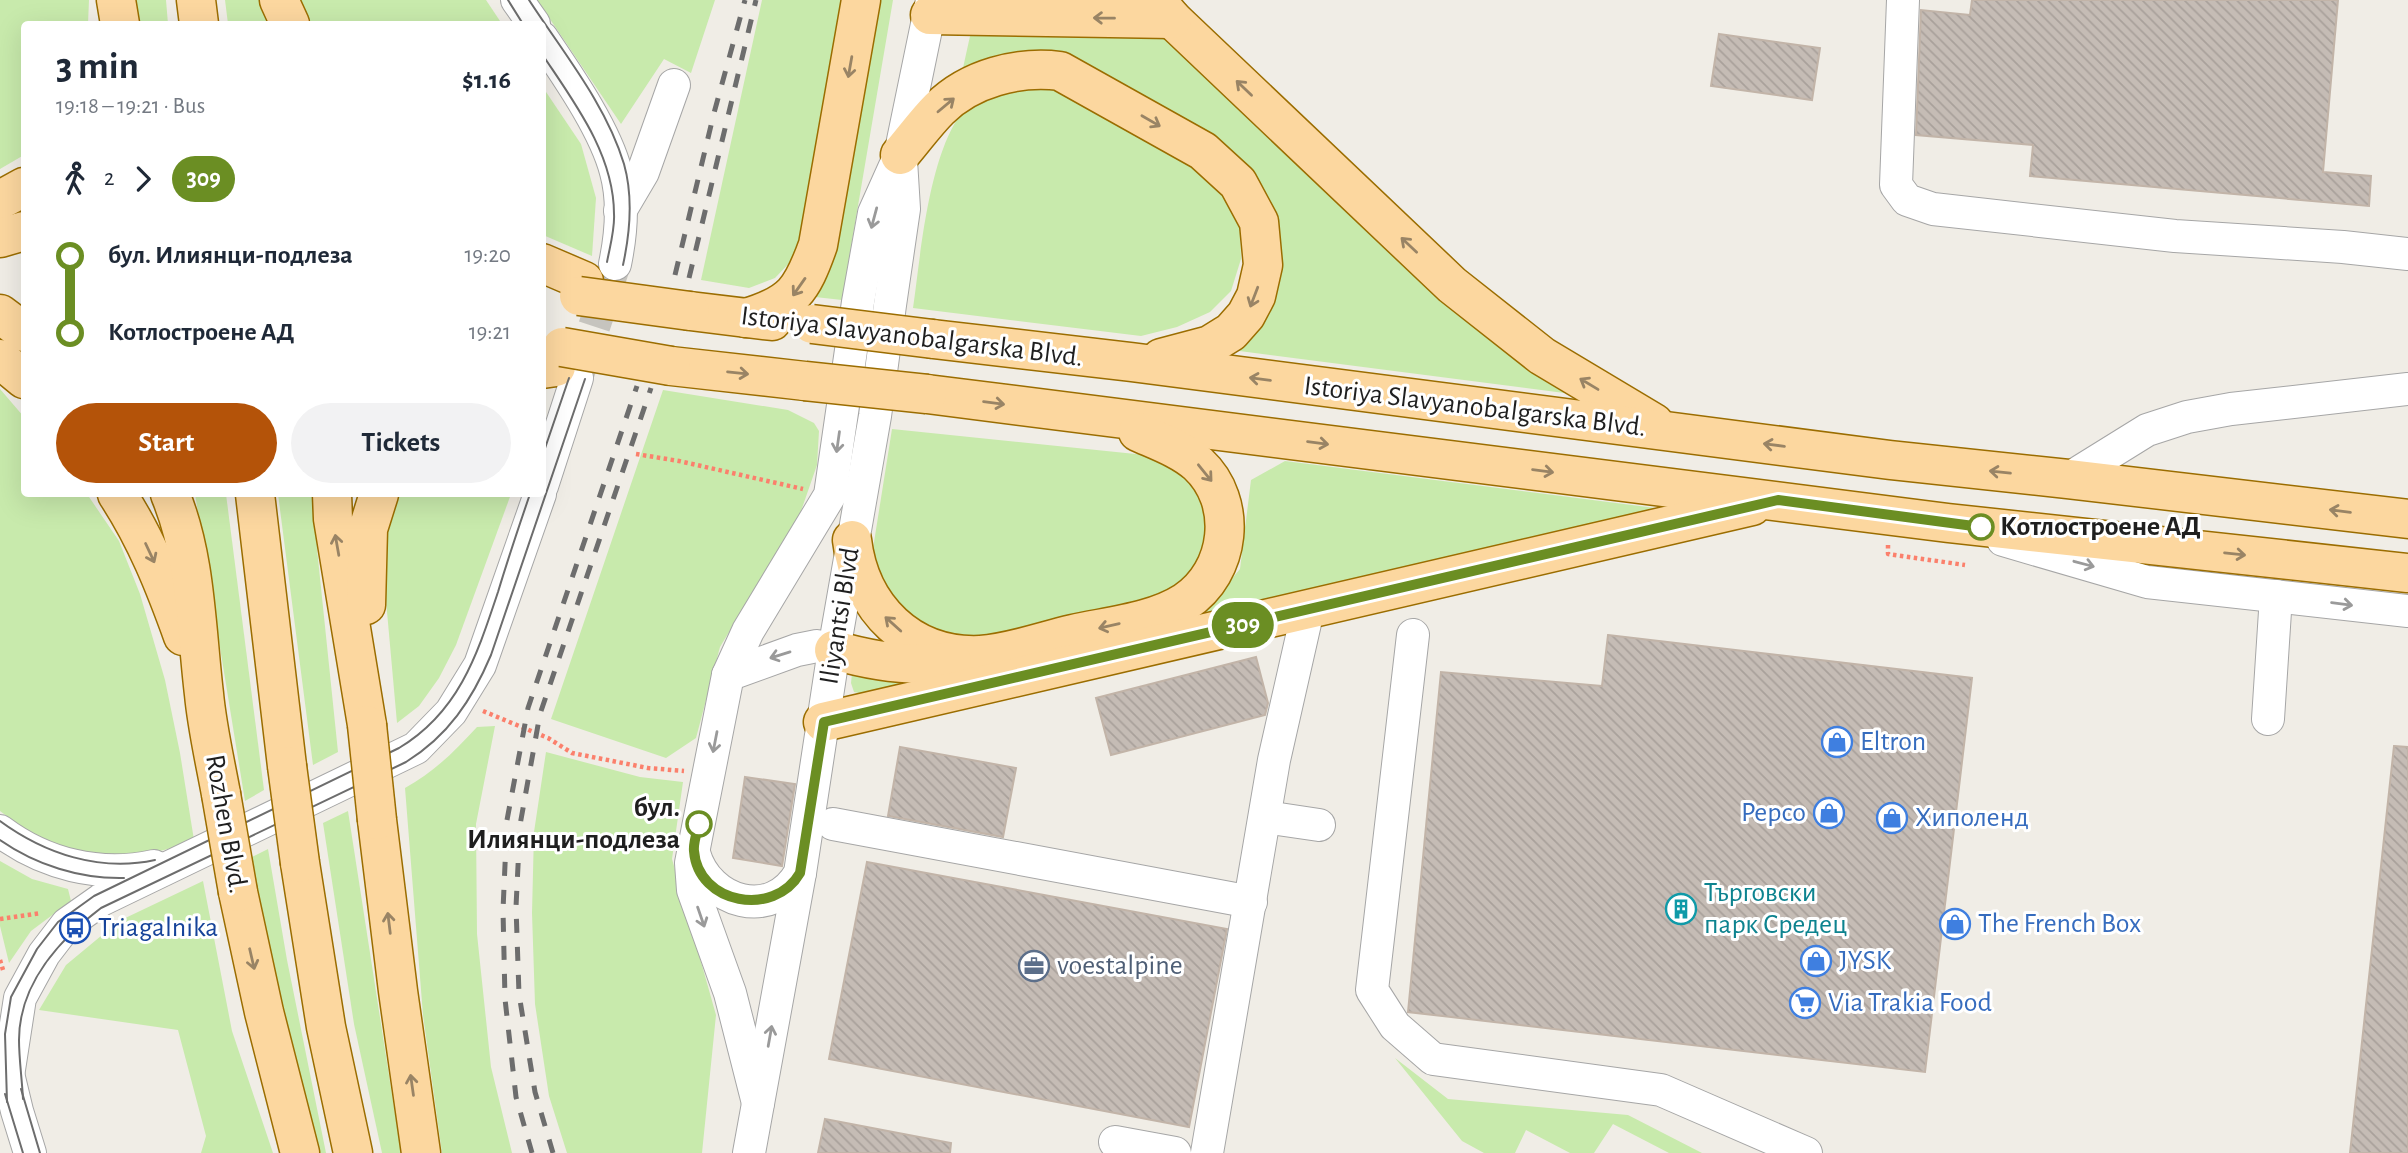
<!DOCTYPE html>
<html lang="en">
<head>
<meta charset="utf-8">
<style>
	body { margin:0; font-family:"Alegreya Sans",sans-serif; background:#f2f2f3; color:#1f2937; height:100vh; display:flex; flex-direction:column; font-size:26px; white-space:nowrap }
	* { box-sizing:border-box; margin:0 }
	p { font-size:23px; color:#747a83 }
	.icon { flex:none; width:38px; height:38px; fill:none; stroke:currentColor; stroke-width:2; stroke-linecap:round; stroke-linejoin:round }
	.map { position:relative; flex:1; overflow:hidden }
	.sheet { position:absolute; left:21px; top:21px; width:525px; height:476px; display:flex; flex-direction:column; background:#fff; border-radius:7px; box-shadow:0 7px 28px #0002 }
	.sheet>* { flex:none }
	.badge { padding:0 14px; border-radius:23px; font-size:24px; line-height:46px }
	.map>.badge { position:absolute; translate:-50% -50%; box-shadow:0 0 0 4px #fff }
	.legs { display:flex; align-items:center; gap:10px; height:77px; padding:0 35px; font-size:23px }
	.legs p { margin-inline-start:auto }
	.summary { display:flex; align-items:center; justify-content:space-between; height:119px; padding:0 35px }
	h1 { font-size:38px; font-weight:600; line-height:52px }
	.primary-button { display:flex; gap:14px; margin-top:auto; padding:14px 35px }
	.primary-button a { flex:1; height:80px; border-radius:42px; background:#b45309; color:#fff; font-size:28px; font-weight:600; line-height:80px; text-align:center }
	.primary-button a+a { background:#f2f2f3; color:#1f2937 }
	ul { padding:0 35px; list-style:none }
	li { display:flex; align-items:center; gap:24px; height:77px; font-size:26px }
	li i { display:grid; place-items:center; width:10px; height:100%; margin:0 9px; background:currentColor }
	li i::after { content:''; width:18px; height:18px; margin:-9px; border:5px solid; border-radius:50%; background:#fff }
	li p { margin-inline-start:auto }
	li:first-child i { background:linear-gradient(#0000 50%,currentColor 0) }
	li:last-child i { background:linear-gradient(currentColor 50%,#0000 0) }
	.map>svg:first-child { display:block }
	.grass { fill:#c8eaac }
	.building { fill:url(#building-back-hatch); stroke:#c2b4a8; stroke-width:2 }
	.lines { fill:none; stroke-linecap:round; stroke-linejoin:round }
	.minor-tunnel { stroke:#c6c4be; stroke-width:32; stroke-dasharray:32 16; stroke-linecap:butt }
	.minor-casing { stroke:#a6a6a6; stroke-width:34 }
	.major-casing { stroke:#9b6d00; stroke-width:41 }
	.path { stroke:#fb806c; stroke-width:4.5; stroke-dasharray:3.5 3.5; stroke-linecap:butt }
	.minor { stroke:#fff; stroke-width:32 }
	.major { stroke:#fcd79f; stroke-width:38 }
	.tram { stroke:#6d6d6d; stroke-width:2 }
	.rail { stroke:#6d6d6d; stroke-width:5; stroke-dasharray:14 14; stroke-linecap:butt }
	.major-bridge-casing { stroke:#9b6d00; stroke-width:41; stroke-linecap:butt }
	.major-bridge { stroke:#fcd79f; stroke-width:38 }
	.oneway { stroke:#998465 }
	.oneway2 { stroke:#9a9a9a }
	.line-1-casing { stroke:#fff; stroke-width:16 }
	.line-1 { stroke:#6b8e23; stroke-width:10 }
	.stop-1-dot { fill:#fff; stroke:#6b8e23; stroke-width:3.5 }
	.labels { text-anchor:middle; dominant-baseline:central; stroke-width:6; stroke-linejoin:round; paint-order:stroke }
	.street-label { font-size:28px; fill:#1f1f1f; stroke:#fff }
	.stop-label { font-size:28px; font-weight:bold; fill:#1f1f1f; stroke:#fff; text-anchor:start }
	.shop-label { font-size:28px; fill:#366cbe; stroke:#fff; text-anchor:start }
	.culture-label { font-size:28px; fill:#0d838f; stroke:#fff; text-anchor:start }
	.transit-label { font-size:28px; fill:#164399; stroke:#fff; text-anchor:start }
	.service-label { font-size:28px; fill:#4e5e75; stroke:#fff; text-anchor:start }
</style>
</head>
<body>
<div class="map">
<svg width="2408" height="1153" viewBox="0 0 2408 1153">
	<defs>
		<pattern id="building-back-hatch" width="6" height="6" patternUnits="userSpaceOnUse" patternTransform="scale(1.75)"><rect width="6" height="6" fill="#c5bcb5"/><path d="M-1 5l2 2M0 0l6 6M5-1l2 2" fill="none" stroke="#a9a19b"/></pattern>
	</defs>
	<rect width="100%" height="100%" fill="#f0ede6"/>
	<g class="grass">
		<polygon points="0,0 89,0 88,24 24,24 24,155 0,169"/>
		<polygon points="134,0 166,0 168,24 136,24"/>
		<polygon points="225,0 264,0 268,24 228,24"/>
		<polygon points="300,0 486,0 502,24 309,24"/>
		<polygon points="537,0 715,0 691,73 664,59 621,124"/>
		<polygon points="762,0 847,0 803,233 794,258 775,278 749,288 701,280"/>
		<polygon points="879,0 893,0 842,300 815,297 828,268"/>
		<polygon points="972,27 1177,37 1587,396 1224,349 1280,247 1109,82 961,77"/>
		<path d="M1046,84L1199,162L1230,196L1240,227L1241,259L1231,291L1210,312L1177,327L1141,336L913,308C921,256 930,118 983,95C994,90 1032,87 1046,84Z"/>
		<polygon points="542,86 581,144 596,198 592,256 543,235"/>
		<polygon points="0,389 24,417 24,494 87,494 119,541 140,594 165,680 180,753 194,840 187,844 133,858 70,850 28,832 0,811"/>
		<polygon points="663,390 788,410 814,423 819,431 817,465 800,514 720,647 696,738 666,758 551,719"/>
		<polygon points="892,429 1155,456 1201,488 1208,517 1200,564 1176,590 1138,609 951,647 888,604 871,561"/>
		<polygon points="1285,461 1679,511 877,697 854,692 851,683 852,673 1219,594 1240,569 1251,480"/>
		<polygon points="195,494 226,494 264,790 245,801"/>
		<polygon points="278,494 315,494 317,549 338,752 313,765"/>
		<polygon points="394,494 511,494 456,645 439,678 419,706 397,723 382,556"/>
		<path d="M495,726L476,824L477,934L491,1067L512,1153H442L423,1015L405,788C434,772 455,751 477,727Z"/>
		<polygon points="546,752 640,777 683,782 672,859 716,1015 702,1153 567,1153 549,1096 535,1004 532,913 534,832"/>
		<polygon points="348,811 401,1153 382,1153 354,1024 323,823"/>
		<path d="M268,849L287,960L326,1153H317C292,1055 269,957 252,857Z"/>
		<polygon points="0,861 32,879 68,889 71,901 31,931 9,963 0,926"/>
		<polygon points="203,881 232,1031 273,1153 201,1153 206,1136 178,1030 39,1010 66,965 119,921"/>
		<polygon points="1395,1058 1448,1099 1628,1115 1702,1153 1669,1153 1613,1124 1594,1153 1570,1153 1526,1130 1515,1153 1484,1153 1462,1141"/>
	</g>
	<g class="building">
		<polygon points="1972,0 2338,0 2323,172 2371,176 2369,206 2030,176 2033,145 1916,135 1921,10 1970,15"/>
		<polygon points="1719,34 1820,48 1812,100 1711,86"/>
		<polygon points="1608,635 1972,678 1925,1072 1408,1012 1441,672 1602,686"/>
		<polygon points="1256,657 1268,703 1265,715 1111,755 1096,698"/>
		<polygon points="2394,746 2408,747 2408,1153 2350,1153"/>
		<polygon points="900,747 1016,768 1003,837 888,816"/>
		<polygon points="745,777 795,784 782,866 733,858"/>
		<polygon points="867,862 1227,929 1189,1127 829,1059"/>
		<polygon points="825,1119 951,1143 950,1153 818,1153"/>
	</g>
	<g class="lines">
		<polyline class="minor-tunnel" points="579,372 615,264"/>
		<g class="minor-casing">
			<g id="minor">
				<polyline points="517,0 534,24"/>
				<polyline points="1903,0 1896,185 1907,200 1933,209 2175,236 2343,247 2408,254"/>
				<path d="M542,38C567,75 605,129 616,172C624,201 621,235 615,264"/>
				<polyline points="620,211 643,172 674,85"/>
				<polyline points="2068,479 2147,430 2187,417 2231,409 2408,389"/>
				<polyline points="542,486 577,378"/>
				<polyline points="2003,540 2147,582 2408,611"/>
				<polyline points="1413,635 1372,990 1395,1026 1433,1059 1661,1090 1806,1153"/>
				<polyline points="728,675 797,650 817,646 834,650"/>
				<polyline points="2268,719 2276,596"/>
				<polyline points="1265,817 1319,825"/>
				<polyline points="833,824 1251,902"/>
				<path d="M0,831C44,864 99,878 154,866"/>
				<path d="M694,853C708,903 772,922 800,873L834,650L875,416L890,305L904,209L901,160"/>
				<polyline points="4,1057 17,1111 30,1153"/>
				<polyline points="8,1076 20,998 44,954 67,924 101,900 416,748 451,712 480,665 540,494"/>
				<polyline points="758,1103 730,993 693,890 691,863 728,675 748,631 830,495 858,302 874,213 900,155 932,0"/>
				<polyline points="1115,1142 1175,1153"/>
				<polyline points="749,1153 800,873"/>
				<polyline points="1207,1153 1274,760 1308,610"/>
			</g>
		</g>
		<g class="major-casing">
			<g id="major">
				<polyline points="116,0 120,24"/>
				<polyline points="196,0 199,24"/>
				<polyline points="279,0 290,24"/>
				<polyline points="1156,0 1172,19 1452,285 1542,356 1654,423"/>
				<polyline points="930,15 1172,19"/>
				<path d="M900,155C913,140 925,123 939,109C970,78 1018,66 1060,71L1203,151L1238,183L1259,222L1263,265L1256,296L1246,315L1231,332L1210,345L1161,358"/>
				<polyline points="0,200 24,187"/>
				<polyline points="0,238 24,231"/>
				<polyline points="542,263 584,281"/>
				<polyline points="690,311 772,321"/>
				<polyline points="0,314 24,332"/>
				<path d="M746,318C793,304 802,290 818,245L861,0"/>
				<polyline points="933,339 1131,362 1890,460 2068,479 2408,519"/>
				<polyline points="0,359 24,379"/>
				<polyline points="671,366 805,381"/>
				<polyline points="542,369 556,367"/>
				<polyline points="927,394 1948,523 2408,573"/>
				<path d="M117,494C146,538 165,586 183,636"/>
				<path d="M170,494C196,556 196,627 204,694C207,727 215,761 221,794"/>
				<polyline points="255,494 287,766"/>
				<polyline points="332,494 333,519 367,725"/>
				<path d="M852,540C860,608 910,658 980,655C1011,653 1043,641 1073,634C1109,626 1154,622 1185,602C1231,572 1239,502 1198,464C1181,449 1158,441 1138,432"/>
				<polyline points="366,605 368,529 379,494"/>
				<path d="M834,650C872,661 912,668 952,661"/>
				<polyline points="823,722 1752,506"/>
				<polyline points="377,820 398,991 421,1153"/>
				<polyline points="300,863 326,1027 353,1153"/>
				<polyline points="238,892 264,1012 300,1153"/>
			</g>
		</g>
		<g class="path">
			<polyline points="636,454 679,461 803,489"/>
			<polyline points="1888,545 1888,554 1965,565"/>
			<polyline points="483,711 548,738 572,753 648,768 684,771"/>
			<polyline points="0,919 41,913"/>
			<polyline points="0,960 3,970"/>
		</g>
		<use href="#minor" class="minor"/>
		<use href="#major" class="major"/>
		<g class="tram">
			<polyline points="508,0 523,24"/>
			<path d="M529,0C562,51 606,104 624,164C633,196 630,233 623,265"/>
			<path d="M542,54C574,102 614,154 614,214C615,229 610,246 607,262"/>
			<polyline points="542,457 569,378"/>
			<path d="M0,821C45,854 100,872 155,860"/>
			<path d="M0,840C36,865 80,879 124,878"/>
			<polyline points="21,1089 40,1153"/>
			<polyline points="5,1094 23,1153"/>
			<path d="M23,1099C22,1079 19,1059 19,1040C19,984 60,939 101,908L406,762C448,736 472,700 491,655L585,379"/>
			<path d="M7,1102L5,1034L11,997L37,949L58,922L94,896L399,748C459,712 477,655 498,592C508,559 519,526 530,494"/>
		</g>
		<g class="rail">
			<polyline points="675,275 714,113 745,0"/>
			<polyline points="689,278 756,0"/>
			<polyline points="532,1153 516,1097 505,999 503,910 507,820 528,708 637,386"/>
			<polyline points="553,1153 535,1092 519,994 516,907 520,825 540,714 651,388"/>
		</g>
		<g class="major-bridge-casing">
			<g id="major-bridge">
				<polyline points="579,296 690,311"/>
				<polyline points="812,324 933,339"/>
				<polyline points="562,347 671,366"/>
				<polyline points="805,381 927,394"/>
				<polyline points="367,725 377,820"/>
				<polyline points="287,766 300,863"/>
				<polyline points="221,794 238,892"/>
			</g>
		</g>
		<use href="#major-bridge" class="major-bridge"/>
	</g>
	<defs><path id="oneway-shaft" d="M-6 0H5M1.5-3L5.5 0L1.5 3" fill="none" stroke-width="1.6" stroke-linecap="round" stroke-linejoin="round" transform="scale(1.75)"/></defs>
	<g class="oneway">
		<use href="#oneway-shaft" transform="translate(1104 18) rotate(-179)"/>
		<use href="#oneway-shaft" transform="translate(850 67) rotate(100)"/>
		<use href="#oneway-shaft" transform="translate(1244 88) rotate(-136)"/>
		<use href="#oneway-shaft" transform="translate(946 105) rotate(-40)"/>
		<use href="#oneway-shaft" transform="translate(1151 121) rotate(30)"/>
		<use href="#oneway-shaft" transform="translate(1409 245) rotate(-137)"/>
		<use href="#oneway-shaft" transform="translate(799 287) rotate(125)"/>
		<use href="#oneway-shaft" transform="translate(1254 297) rotate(111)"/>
		<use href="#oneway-shaft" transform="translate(738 373) rotate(6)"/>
		<use href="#oneway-shaft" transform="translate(1260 379) rotate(-173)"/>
		<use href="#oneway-shaft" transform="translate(1589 384) rotate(-149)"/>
		<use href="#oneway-shaft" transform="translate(994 403) rotate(7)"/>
		<use href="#oneway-shaft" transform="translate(1318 443) rotate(7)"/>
		<use href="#oneway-shaft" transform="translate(1774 445) rotate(-173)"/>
		<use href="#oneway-shaft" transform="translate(1543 471) rotate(7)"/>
		<use href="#oneway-shaft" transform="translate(2000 472) rotate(-174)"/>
		<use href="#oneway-shaft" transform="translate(1205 473) rotate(51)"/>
		<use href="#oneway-shaft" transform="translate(2340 511) rotate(-173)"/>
		<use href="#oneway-shaft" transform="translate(337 545) rotate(-100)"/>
		<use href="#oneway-shaft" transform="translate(150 553) rotate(65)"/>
		<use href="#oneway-shaft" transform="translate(2235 554) rotate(6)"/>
		<use href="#oneway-shaft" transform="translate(893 624) rotate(-138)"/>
		<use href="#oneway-shaft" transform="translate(1109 626) rotate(167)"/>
		<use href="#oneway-shaft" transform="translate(389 923) rotate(-97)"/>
		<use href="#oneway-shaft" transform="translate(252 959) rotate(77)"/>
		<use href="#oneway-shaft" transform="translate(412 1085) rotate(-98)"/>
	</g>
	<g class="oneway2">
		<use href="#oneway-shaft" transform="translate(874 218) rotate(105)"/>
		<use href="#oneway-shaft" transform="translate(838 442) rotate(98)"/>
		<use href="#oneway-shaft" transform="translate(2084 564) rotate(15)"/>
		<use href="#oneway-shaft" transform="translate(2342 604) rotate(7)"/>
		<use href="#oneway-shaft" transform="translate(780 655) rotate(163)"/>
		<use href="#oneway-shaft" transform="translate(715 742) rotate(101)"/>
		<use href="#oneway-shaft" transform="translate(701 917) rotate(71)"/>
		<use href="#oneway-shaft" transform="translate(770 1036) rotate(-80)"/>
	</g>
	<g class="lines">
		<g class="line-1-casing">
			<path id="line-1" d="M699,824C697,832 693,843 694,851C698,904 774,918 800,873L824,722L1778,500L1981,527"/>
		</g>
		<use href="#line-1" class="line-1"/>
	</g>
	<defs>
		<g id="shop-ring" transform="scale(1.575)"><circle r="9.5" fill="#fff" stroke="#3f7fe0" stroke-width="1.5"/><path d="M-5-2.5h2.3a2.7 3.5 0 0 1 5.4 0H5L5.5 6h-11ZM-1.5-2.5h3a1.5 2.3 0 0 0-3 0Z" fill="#3f7fe0"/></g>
		<g id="building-ring" transform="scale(1.575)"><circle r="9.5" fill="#fff" stroke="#0f9aa8" stroke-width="1.5"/><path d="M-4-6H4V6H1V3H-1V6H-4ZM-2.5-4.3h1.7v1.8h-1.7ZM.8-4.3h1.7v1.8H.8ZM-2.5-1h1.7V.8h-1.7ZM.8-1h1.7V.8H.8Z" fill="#0f9aa8"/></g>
		<g id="bus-ring" transform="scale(1.575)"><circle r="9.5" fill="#fff" stroke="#1a4fb4" stroke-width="1.5"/><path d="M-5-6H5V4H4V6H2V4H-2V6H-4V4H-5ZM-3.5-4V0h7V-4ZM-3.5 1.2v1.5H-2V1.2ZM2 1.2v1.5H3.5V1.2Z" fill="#1a4fb4"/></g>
		<g id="office-ring" transform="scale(1.575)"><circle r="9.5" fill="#fff" stroke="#5c6f8a" stroke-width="1.5"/><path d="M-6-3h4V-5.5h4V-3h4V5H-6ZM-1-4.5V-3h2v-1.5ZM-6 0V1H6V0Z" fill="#5c6f8a"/></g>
		<g id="supermarket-ring" transform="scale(1.575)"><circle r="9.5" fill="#fff" stroke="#3f7fe0" stroke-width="1.5"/><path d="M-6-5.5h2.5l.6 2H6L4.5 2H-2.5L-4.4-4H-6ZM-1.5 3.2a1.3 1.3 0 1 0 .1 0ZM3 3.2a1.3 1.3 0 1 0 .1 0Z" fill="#3f7fe0"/></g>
	</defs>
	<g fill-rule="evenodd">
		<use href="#shop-ring" x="1837" y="742"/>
		<use href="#shop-ring" x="1829" y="813"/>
		<use href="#shop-ring" x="1892" y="818"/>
		<use href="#building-ring" x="1681" y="909"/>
		<use href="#shop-ring" x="1955" y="924"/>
		<use href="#bus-ring" x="75" y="928"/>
		<use href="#shop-ring" x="1816" y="961"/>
		<use href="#office-ring" x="1034" y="966"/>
		<use href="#supermarket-ring" x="1805" y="1003"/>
	</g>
	<g class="stop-1-dot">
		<circle cx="1981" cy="527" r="12"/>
		<circle cx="699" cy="824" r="12"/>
	</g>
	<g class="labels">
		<g class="street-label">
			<text transform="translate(912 337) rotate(7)">Istoriya Slavyanobalgarska Blvd.</text>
			<text transform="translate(1475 407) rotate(7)">Istoriya Slavyanobalgarska Blvd.</text>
			<text transform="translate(840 616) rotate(-81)">Iliyantsi Blvd</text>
			<text transform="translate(226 824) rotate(80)">Rozhen Blvd.</text>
		</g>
		<g class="stop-label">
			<text x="2000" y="527">Котлостроене АД</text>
			<text x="680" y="808" text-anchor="end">бул.<tspan x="680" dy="32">Илиянци-подлеза</tspan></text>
		</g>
		<g class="shop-label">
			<text x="1860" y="742">Eltron</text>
			<text x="1806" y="813" text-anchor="end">Pepco</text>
			<text x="1915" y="818">Хиполенд</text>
			<text x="1978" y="924">The French Box</text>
			<text x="1839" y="961">JYSK</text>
			<text x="1828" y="1003">Via Trakia Food</text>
		</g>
		<g class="culture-label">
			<text x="1704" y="893">Търговски<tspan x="1704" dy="32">парк Средец</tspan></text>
		</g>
		<g class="transit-label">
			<text x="98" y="928">Triagalnika</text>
		</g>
		<g class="service-label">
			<text x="1057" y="966">voestalpine</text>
		</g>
	</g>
</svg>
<b class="badge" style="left:1243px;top:625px;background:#6b8e23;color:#fff">309</b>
<section class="sheet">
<div class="summary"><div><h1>3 min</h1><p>19:18 – 19:21 · Bus</p></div><b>$1.16</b></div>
<div class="legs"><svg class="icon" aria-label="walk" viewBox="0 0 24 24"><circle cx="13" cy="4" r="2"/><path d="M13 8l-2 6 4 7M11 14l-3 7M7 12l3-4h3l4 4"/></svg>2<svg class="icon" aria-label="forward" viewBox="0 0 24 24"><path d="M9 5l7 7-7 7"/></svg><b class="badge" style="background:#6b8e23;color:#fff">309</b></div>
<ul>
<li><i style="color:#6b8e23"></i><b>бул. Илиянци-подлеза</b><p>19:20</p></li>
<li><i style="color:#6b8e23"></i><b>Котлостроене АД</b><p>19:21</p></li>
</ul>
<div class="primary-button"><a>Start</a><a>Tickets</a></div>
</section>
</div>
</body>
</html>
